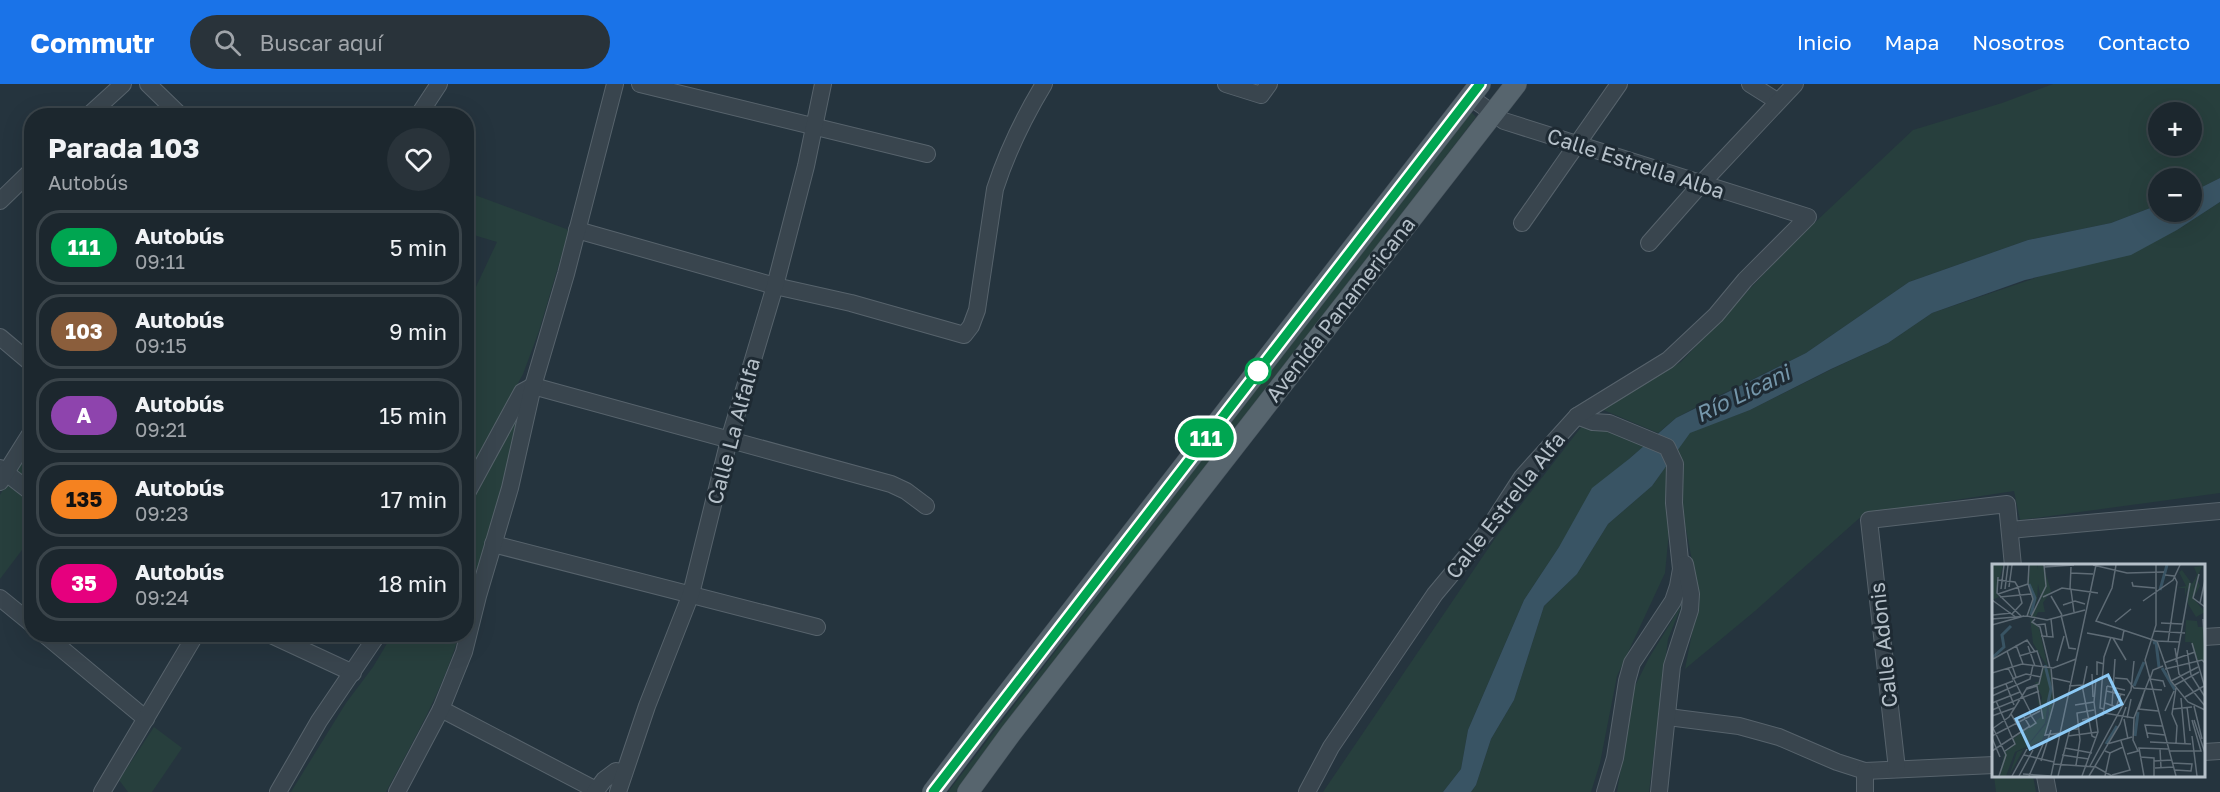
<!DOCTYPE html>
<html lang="es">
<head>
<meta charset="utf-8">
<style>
	body { margin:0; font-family:"Golos Text",sans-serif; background:#29333a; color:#f1f3f6; height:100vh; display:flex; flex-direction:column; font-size:22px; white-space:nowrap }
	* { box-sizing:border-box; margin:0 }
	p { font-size:20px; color:#a0a5aa }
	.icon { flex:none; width:33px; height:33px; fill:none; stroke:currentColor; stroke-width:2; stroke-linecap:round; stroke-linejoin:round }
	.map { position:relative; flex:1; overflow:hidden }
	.panel { position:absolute; left:24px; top:24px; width:450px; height:534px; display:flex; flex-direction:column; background:#1c272e; border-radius:24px; box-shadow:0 6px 24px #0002,0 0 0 2px #3a444a }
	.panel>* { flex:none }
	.badge { padding:0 12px; border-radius:20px; font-size:21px; line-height:39px }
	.controls { position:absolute; left:2148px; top:18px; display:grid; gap:12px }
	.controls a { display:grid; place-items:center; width:54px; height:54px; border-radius:50%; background:#1c272e; box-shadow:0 6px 24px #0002,0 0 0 2px #3a444a; font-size:30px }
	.map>.badge { position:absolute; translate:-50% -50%; box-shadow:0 0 0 3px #fff }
	.round { display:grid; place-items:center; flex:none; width:63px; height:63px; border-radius:32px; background:#29333a }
	.summary { display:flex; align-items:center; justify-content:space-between; height:102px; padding:0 24px }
	h1 { font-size:28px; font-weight:700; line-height:45px }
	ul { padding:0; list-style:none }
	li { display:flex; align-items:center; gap:18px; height:75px; margin:0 12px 9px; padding:0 12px; border:3px solid #3a444a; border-radius:24px }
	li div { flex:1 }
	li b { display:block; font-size:22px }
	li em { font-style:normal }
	li .badge { min-width:66px; font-weight:700; text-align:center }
	header { display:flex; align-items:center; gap:36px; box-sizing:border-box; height:84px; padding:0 30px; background:#1a73e8; color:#fff }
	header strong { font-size:28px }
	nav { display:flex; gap:33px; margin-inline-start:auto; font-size:21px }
	.search { width:420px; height:54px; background:#29333a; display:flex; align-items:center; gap:15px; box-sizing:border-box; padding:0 21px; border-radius:33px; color:#a0a5aa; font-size:22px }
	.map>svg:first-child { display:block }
	.green { fill:#273f3d; fill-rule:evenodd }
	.water { fill:#395464 }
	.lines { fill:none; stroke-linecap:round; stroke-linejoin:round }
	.minor-casing { stroke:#57636c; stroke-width:18 }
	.major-casing { stroke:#45515a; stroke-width:22 }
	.minor { stroke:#39454e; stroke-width:16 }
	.major { stroke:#57656e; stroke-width:21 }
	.line-casing { stroke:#fff; stroke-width:14 }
	.line { stroke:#00a651; stroke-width:9 }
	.stop-dot { fill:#fff; stroke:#00a651; stroke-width:3 }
	.labels { text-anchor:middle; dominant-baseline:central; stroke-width:6; stroke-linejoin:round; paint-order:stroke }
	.street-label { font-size:21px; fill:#b5c0c9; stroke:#1e2a33 }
	.water-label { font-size:22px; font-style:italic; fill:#7597ab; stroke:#1e2a33 }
	.inset-river { fill:none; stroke:#395464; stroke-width:3 }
	.inset-road { fill:none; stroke:#5f6c76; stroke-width:1.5 }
	.view { fill:#8ccaf6; fill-opacity:0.15; stroke:#8ccaf6; stroke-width:3 }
	.inset-edge { fill:none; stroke:#b5c0c9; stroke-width:3 }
</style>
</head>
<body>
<header>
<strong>Commutr</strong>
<div class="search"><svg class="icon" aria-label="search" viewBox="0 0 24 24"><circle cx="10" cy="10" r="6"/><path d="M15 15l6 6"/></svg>Buscar aquí</div>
<nav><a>Inicio</a><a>Mapa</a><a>Nosotros</a><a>Contacto</a></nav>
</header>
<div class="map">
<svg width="2220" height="708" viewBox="0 0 2220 708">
	<rect width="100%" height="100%" fill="#25343e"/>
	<g class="green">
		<path d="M2053,0H2220V94L2192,108V94H2158V121L2111,139L2028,156L1909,198L1806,269L1702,320L1676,334L1658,349L1601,325L1681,278L1792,160L1913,46L2002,19ZM2158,28H2192V62H2158Z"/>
		<polygon points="1469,26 1476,33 957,708 948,708"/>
		<polygon points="475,111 569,146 539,247 523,290 467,393 466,224 497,158 467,149 467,128"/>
		<polygon points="2220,118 2220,409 2020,436 2014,407 1864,430 1755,527 1685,585 1699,514 1686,445 1669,447 1665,489 1617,592 1600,679 1591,708 1471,708 1476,701 1491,655 1514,616 1544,522 1577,490 1608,440 1652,402 1690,348 1750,326 1834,284 1888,259 1932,229 2177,146"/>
		<polygon points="522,320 493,436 467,526 467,420"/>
		<polygon points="1582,342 1603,345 1644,362 1629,375 1559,463 1524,516 1468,646 1461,685 1443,708 1323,708 1496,453"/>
		<polygon points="31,360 31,398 15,385"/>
		<polygon points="7,399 31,419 31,454 0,495 0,411"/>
		<polygon points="1682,520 1668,555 1649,708 1617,708 1634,604 1649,574"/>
		<path d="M392,551H459C443,606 413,657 386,708H291L346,619L373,583Z"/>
		<polygon points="154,643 182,664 152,708 128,708 119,696"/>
		<polygon points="1994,692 2033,692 2036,708 1996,708"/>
	</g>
	<polygon class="water" points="2220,94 2220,118 2177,146 2131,171 2025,196 1932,229 1888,259 1831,285 1750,326 1690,349 1652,402 1608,440 1577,490 1544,522 1514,616 1491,655 1476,701 1471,708 1443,708 1461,685 1468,646 1524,516 1559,463 1592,404 1629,375 1676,334 1806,269 1909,198 2028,156 2111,139 2158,121 2158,128 2192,128 2192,108"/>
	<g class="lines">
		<g class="minor-casing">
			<g id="minor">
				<polyline points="148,0 181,32"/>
				<polyline points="640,0 927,70"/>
				<polyline points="1226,0 1261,11 1269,0"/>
				<polyline points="1750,0 1777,17"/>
				<polyline points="88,32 123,0"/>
				<polyline points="418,32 439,0"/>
				<polyline points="0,117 32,86"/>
				<polyline points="1522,139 1619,0"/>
				<path d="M577,146L775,202L851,219L964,251L971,242L977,226L995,105C1007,68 1024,33 1044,0"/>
				<polyline points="1649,159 1701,100 1795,0"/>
				<polyline points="0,253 32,280"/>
				<polyline points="1577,332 1593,338 1609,339 1667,363 1675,380 1674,419 1681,485 1678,502 1673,517 1632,579 1627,597 1615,674 1605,708"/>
				<polyline points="0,384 32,409"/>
				<polyline points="0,398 32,347"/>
				<polyline points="466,411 522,308 533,302 891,400 906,407 926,422"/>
				<polyline points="2010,446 2220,427"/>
				<polyline points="493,460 817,543"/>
				<polyline points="0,514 32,540"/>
				<polyline points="44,550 146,635"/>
				<polyline points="269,550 353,589"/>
				<polyline points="2204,553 2220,552"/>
				<polyline points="441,625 596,706"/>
				<polyline points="1668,633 1739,642 1779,653 1837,678 1865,687 1994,681"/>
				<polyline points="2204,668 2220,667"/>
				<polyline points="1897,685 1869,436 2007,420 2013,482"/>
				<polyline points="1865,687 1865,708"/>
				<polyline points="2045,692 2048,708"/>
				<polyline points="102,708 196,550"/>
				<polyline points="278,708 319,637 378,550"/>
				<polyline points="397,708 441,625 464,568 478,512 510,404 533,302 566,190 615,0"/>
				<polyline points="595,708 604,696 616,687 624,689"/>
				<polyline points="618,708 647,622 691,510 729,356 775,202 806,82 823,0"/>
				<polyline points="1307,708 1331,663 1435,510 1485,450 1522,393 1577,332 1668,276 1716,231 1745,196 1808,133 1504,37 1470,13"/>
				<polyline points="1659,708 1672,582 1690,526 1691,510 1685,480"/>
			</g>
		</g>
		<g class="major-casing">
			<g id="major">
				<polyline points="933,708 987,636 1480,0"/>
				<polyline points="968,708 1011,649 1516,0"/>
			</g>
		</g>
		<use href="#minor" class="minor"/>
		<use href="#major" class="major"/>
	</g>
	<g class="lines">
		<g class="line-casing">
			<polyline id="line" points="933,708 1480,0"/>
		</g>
		<use href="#line" class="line"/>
	</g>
	<circle class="stop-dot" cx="1258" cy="287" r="12"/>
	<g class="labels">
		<g class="street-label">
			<text transform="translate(1636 79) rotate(18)">Calle Estrella Alba</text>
			<text transform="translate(1340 225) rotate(-52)">Avenida Panamericana</text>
			<text transform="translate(733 347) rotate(-75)">Calle La Alfalfa</text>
			<text transform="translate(1505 421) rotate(-52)">Calle Estrella Alfa</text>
			<text transform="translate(1883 561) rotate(-96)">Calle Adonis</text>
		</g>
		<g class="water-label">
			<text transform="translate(1742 309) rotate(-26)">Río Licani</text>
		</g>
	</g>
	<g transform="translate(1992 480)">
		<rect width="213" height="213" fill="#25343e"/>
		<path d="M0,1H11L4,29L7,33L0,36ZM38,1H45L46,5V1H51L59,27L51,39L53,48H46L43,54L39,53L49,35L46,20L45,37L36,52L42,32L36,20ZM210,2L201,25L206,17L208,22L201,34L213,48L204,53L196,40L195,23L193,33V24H184L194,22L187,8L190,6L200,20L205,11L202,3ZM38,54L47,64L56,104L41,79ZM194,56L205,57L206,63H211L213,98L205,97L199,78H193ZM51,104L58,105L61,135L58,158L50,176L31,186L17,212L25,188L34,184L55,159L57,149L56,137L53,159L34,183L23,188L14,212H7L13,187L24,180L21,175L50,152L45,135L49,139L50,133L43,118H48Z" fill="#273f3d"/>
		<path class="inset-river" d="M37,20L43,34L39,51M168,26L175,1M161,79L164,78L167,103M0,94L12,83L10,71L19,62M53,101L59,125L56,139M170,104L183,126M142,122L152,98M143,172L146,148M114,180L125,162"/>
		<path class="inset-road" d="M101,1L135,9L172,8M124,1L120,24L104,57L164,77L188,78M164,1V61L153,96L184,212M52,3L82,1M79,9L101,10M207,10L201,34L213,43M173,11L182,12L185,18L176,78M6,13L5,29L30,53M6,16L23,18L26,23L30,39L20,50M140,18L141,22L163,24M17,23L20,1M9,25L12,1M13,25L16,1M78,25L79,3M79,26L82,48M6,30L36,20M59,32L70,51M8,33L39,30M51,33L70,24L106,29M0,36L25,54M151,37L181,16L188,1M208,39L213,16M71,41L83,37L93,40M1,51L19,49M69,51L77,84L84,85M35,52L41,35L36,20L37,1M39,53L54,22L52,1M0,55L35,52L55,56L93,46M43,55L40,58L48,63L58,104M211,55L213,86M123,58L139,45M169,59L190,60M0,61L32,52M44,61L53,60L55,72M162,67L193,69M95,69L121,74L134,96M49,72L61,73L59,55M121,74L130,76L132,66M165,77L179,117L196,138L213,146M200,79L213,124M24,81L31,100M36,82L43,102M183,84L187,110L213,142M195,86L199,111L213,133M15,87L24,113M27,92L45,87L50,102M1,95L35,76L43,88M65,97L72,72M184,98L198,19M172,99L203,88M171,102L161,106L158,115L171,117L173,123M16,104L39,149M59,104L62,139L53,171L69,169M173,105L210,96L213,99M0,109L30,100L61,104L84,95M100,110L101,133M105,111V98L112,100M60,114L78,118M123,114L135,115L142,124L170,126M20,115L34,110L49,113M179,117L206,103M14,120L22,141M183,121L207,108M77,122L90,121L100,172L104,174M91,122L95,102M115,122L133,126M184,124L180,150L185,162L184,179M0,125L21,117M35,125L45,122L51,155M153,125L147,145L166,147M114,127L133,131M0,132L38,115L41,101M193,133L212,122M189,134L193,179M4,137L23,180L13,187M0,139L28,128M113,139L124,143L129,130M83,141L102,138M120,142L123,95M202,142L210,175M195,143L198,167M112,145L108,144L112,93L119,73M181,145L200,143M0,146L47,127M173,147L182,127M112,149L142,154M19,150L29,167M0,152L22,144M32,153L38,163L44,159L38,150M135,154L139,135M132,155L136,175M90,156L111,151L115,122M202,156L213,189M1,164L14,191L7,212M0,165L17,153L35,124L47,120L51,103M155,169L173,171M0,172L48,147M76,172L106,168M200,172L205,212M0,174L8,193M156,174L153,161L170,162M158,178L199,180M115,180L140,173M73,184L100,189M168,185L169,204M0,187L38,162M113,187L118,189L131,183M177,187H209L200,156M135,190L146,187L141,176L142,154L158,113M32,191L62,198M70,191L97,195M148,193L162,194V212M49,197L59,166M162,197L180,196M180,199L200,200L199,207L183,206M61,200L104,203L120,212M84,201L88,176L85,149L102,146M98,202L139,126L142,97M163,204L182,203M31,210L59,212M120,211L138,206L129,177M20,212L35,185M27,212L41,186M37,212L52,178M59,212L104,1M66,212L78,165H86M90,212L106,168L102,138L104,115M97,212L128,160L134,143M113,212L118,189M152,212L147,184L176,185"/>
		<path class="view" d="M116,111L130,140L38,185L24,155Z"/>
		<rect width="213" height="213" class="inset-edge"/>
	</g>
</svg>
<div class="controls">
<a>+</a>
<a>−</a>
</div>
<b class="badge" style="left:1206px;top:354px;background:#00a651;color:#fff">111</b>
<section class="panel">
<div class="summary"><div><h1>Parada 103</h1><p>Autobús</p></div><a class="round"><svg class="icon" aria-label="heart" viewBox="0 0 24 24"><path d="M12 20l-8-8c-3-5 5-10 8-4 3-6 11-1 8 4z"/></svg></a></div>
<ul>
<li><span class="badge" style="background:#00a651;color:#fff">111</span><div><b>Autobús</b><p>09:11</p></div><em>5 min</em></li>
<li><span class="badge" style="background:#8b5e3c;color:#fff">103</span><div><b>Autobús</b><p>09:15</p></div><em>9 min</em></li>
<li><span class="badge" style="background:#8e44ad;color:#fff">A</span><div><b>Autobús</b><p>09:21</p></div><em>15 min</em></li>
<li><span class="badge" style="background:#f58220;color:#111">135</span><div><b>Autobús</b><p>09:23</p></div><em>17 min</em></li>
<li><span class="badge" style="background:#e6007e;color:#fff">35</span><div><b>Autobús</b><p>09:24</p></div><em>18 min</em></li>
</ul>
</section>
</div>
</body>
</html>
